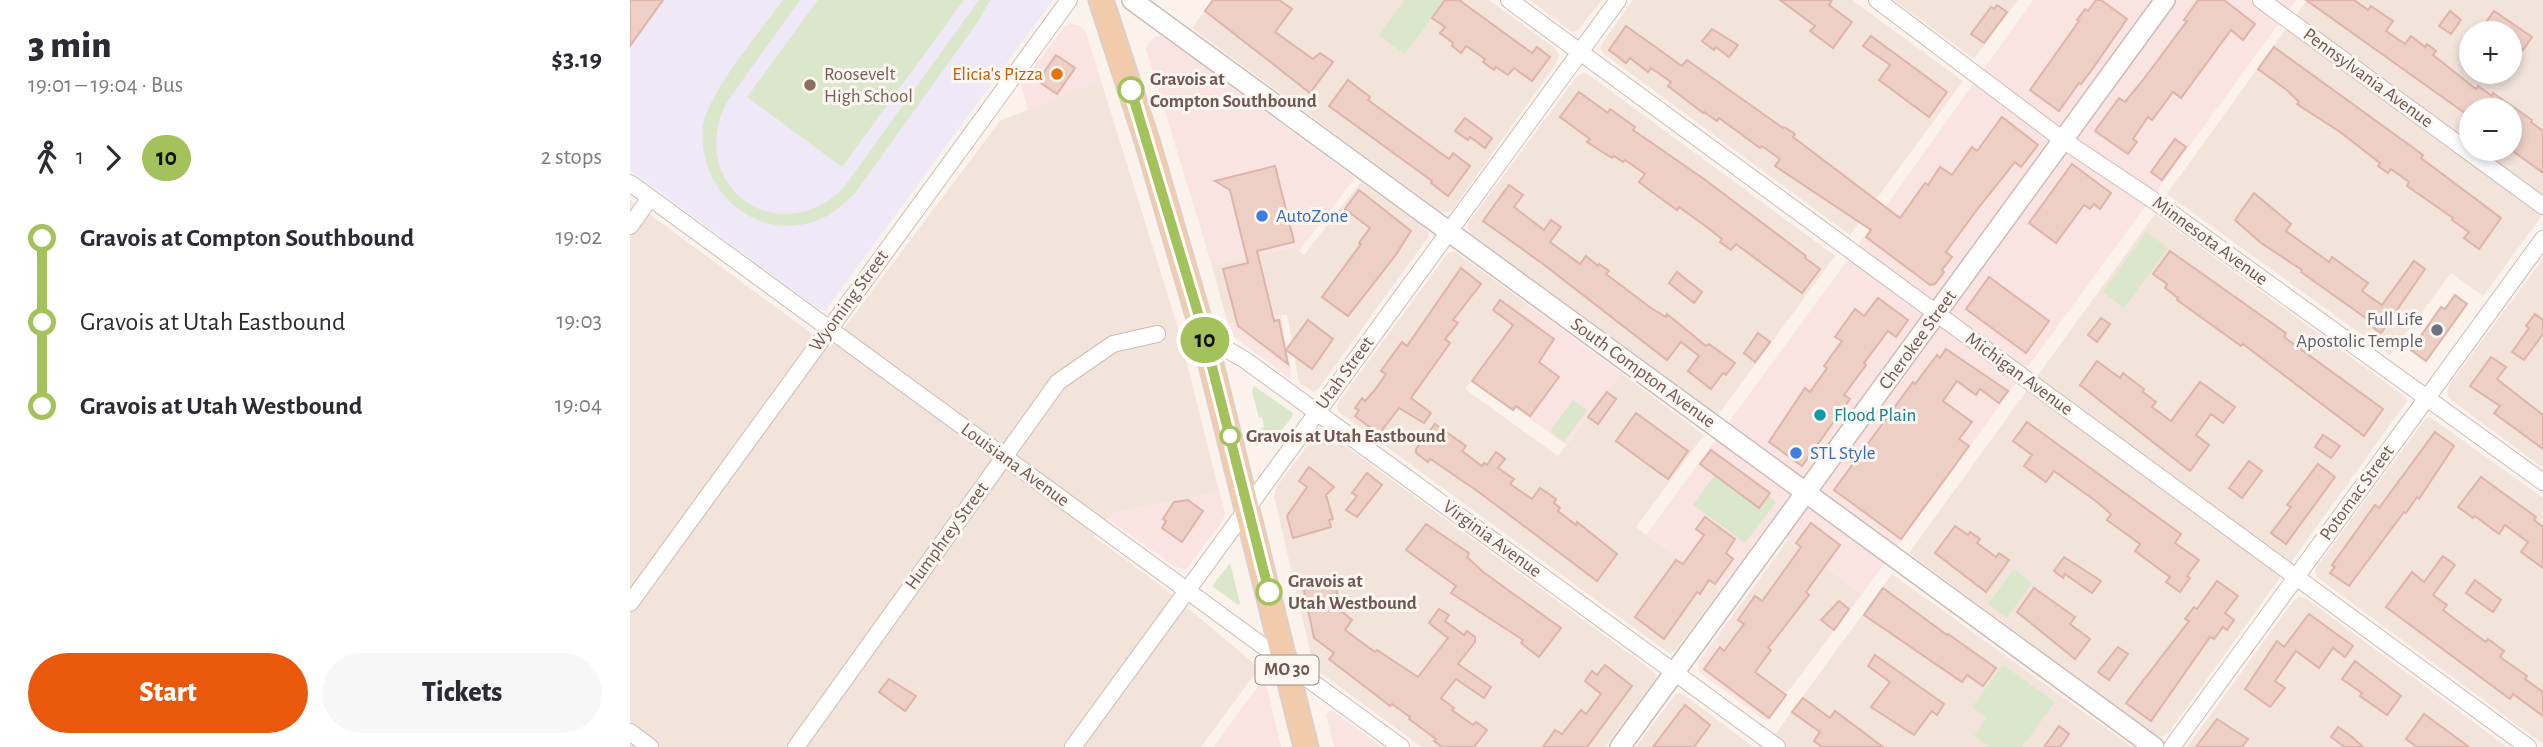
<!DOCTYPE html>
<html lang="en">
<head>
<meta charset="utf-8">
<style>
	body { margin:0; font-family:"Alegreya Sans",sans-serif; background:#f7f7f7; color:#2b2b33; height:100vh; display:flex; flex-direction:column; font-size:26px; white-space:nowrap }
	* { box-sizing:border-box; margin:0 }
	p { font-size:23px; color:#7c7c81 }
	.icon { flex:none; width:38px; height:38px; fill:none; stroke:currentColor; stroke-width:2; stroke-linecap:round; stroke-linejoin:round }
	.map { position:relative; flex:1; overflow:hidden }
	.sheet { display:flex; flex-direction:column; background:#fff; width:630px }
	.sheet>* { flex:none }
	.badge { padding:0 14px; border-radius:23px; font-size:24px; line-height:46px }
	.controls { position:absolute; left:1829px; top:21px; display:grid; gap:14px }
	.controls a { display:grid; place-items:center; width:63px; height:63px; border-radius:50%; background:#fff; box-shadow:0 4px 10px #0003; font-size:35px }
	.map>.badge { position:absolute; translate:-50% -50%; box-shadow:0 0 0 4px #fff }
	.legs { display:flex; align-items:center; gap:10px; height:77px; padding:0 28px; font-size:23px }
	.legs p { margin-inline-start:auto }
	.overview { display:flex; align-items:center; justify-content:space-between; height:119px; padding:0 28px }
	h1 { font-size:38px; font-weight:800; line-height:52px }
	.button { display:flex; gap:14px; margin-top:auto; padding:14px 28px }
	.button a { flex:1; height:80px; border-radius:42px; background:#ea580c; color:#fff; font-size:28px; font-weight:800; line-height:80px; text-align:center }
	.button a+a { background:#f7f7f7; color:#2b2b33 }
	ul { padding:0 28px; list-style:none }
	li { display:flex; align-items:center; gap:24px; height:84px; font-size:26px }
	li i { display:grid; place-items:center; width:10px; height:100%; margin:0 9px; background:currentColor }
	li i::after { content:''; width:18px; height:18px; margin:-9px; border:5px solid; border-radius:50%; background:#fff }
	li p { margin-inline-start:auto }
	li:first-child i { background:linear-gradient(#0000 50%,currentColor 0) }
	li:last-child i { background:linear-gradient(currentColor 50%,#0000 0) }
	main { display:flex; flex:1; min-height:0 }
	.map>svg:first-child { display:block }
	.residential { fill:#f2e3db; fill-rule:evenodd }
	.commercial { fill:#f9e4e1 }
	.education { fill:#efe8f7 }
	.green { fill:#dbe7cb }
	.building { fill:#edcfc6; stroke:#deb4a9; stroke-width:2 }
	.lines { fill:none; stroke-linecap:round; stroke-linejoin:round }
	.minor-casing { stroke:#cebbb5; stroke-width:18 }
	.tertiary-casing { stroke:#cebbb5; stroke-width:22 }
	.primary-casing { stroke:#d8d0ce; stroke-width:27 }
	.minor { stroke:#fff; stroke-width:16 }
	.tertiary { stroke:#fff; stroke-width:19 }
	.primary { stroke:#f1cbac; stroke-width:24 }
	.line-1-casing { stroke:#fff; stroke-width:16 }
	.line-1 { stroke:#a3c25b; stroke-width:10 }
	.food-dot { fill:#e8710a; stroke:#fdf7f2; stroke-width:2.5 }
	.education-dot { fill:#8d6e63; stroke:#fdf7f2; stroke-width:2.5 }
	.stop-1-dot { fill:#fff; stroke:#a3c25b; stroke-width:3.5 }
	.shop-dot { fill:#3f7fe0; stroke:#fdf7f2; stroke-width:2.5 }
	.worship-dot { fill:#6b7280; stroke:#fdf7f2; stroke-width:2.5 }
	.culture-dot { fill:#0f9aa8; stroke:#fdf7f2; stroke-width:2.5 }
	.labels { text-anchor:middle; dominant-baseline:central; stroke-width:6; stroke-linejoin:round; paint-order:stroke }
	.shield { fill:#fdf7f2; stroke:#9c8781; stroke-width:2 }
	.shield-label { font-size:18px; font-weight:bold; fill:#735751 }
	.education-label { font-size:19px; fill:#785e54; stroke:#fdf7f2; text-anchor:start }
	.food-label { font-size:19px; fill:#c56008; stroke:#fdf7f2; text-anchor:end }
	.street-label { font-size:19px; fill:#735751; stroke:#fdf7f2 }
	.stop-label { font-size:19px; font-weight:bold; fill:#735751; stroke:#fdf7f2; text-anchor:start }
	.shop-label { font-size:19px; fill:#366cbe; stroke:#fdf7f2; text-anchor:start }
	.worship-label { font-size:19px; fill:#5b616d; stroke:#fdf7f2; text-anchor:end }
	.culture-label { font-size:19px; fill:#0d838f; stroke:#fdf7f2; text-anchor:start }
</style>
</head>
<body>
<main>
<section class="sheet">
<div class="overview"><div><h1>3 min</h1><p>19:01 – 19:04 · Bus</p></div><b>$3.19</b></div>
<div class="legs"><svg class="icon" aria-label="walk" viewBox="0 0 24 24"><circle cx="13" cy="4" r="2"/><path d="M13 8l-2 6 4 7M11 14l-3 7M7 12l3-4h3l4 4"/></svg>1<svg class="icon" aria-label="forward" viewBox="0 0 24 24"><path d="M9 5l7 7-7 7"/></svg><b class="badge" style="background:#a3c25b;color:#111">10</b><p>2 stops</p></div>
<ul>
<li><i style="color:#a3c25b"></i><b>Gravois at Compton Southbound</b><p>19:02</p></li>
<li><i style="color:#a3c25b"></i><span>Gravois at Utah Eastbound</span><p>19:03</p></li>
<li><i style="color:#a3c25b"></i><b>Gravois at Utah Westbound</b><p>19:04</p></li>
</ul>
<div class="button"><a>Start</a><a>Tickets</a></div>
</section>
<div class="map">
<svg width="1913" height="747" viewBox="0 0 1913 747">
	<rect width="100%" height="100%" fill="#fbf2ec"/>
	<g class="residential">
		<polygon points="583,0 859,0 926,49 929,56 927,62 823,209 818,212 811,212 562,28"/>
		<polygon points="900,0 972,0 947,31 941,31"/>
		<polygon points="1003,0 1222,0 1333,81 1220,235 973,53 970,48 973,42"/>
		<polygon points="1264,0 1388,0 1344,59"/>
		<path d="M1677,0H1913V214L1853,296L1821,273L1760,355L1537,194ZM1841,33H1880V72H1841ZM1841,110H1880V149H1841Z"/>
		<polygon points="953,73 959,75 1205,256 1088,415 840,233 838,228 839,222 947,76"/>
		<polygon points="471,81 548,328 589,491 481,513 463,536 535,589 629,668 571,747 0,747 0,200 200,347 370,121"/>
		<polygon points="731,182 793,226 798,231 799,236 688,389 684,392 669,383 657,314 598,324 582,266 663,247 674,255"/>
		<polygon points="1525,214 1774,396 1777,401 1539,732 1533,736 1526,736 1279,553"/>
		<polygon points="824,251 896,303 835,389 928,456 991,373 1074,435 1006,527 1090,590 1046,650 1040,654 709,412 707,406 710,400 818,253"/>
		<polygon points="1913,259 1913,468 1820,399 1817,394 1819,385"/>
		<polygon points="1800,417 1913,498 1913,744 1687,577 1685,571 1688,565 1796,418"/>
		<polygon points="692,429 1023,671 1026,675 1025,680 975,747 792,747 687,670 683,664 644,496 647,486 689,430"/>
		<polygon points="1158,540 1232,594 1157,693 1084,641"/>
		<polygon points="1262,574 1502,747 1136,747"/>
		<polygon points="1669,597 1677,599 1877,747 1557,747 1664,600"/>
		<polygon points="1050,693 1057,697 1123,747 1006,747 1045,695"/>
	</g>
	<g class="commercial">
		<polygon points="1403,0 1666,0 1232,594 1138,525 1090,590 1016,535 1214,265"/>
		<polygon points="441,24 450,26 456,32 471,81 398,111 391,85 434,27"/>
		<polygon points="532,36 725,178 669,251 663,247 582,266 516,49 519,42 525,37"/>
		<polygon points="896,303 991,373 936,445 843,377"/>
		<polygon points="651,315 661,373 659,378 603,336 598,324"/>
		<polygon points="589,491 595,513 593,520 556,569 545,567 477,518 481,513"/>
		<polygon points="1084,641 1157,693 1136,721 1069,672 1068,662"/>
		<polygon points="634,685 637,688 651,747 584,747 628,686"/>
		<polygon points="700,710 704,712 752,747 704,747 696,715"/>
	</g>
	<polygon class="education" points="0,0 423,0 195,311 187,308 0,170"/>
	<g class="green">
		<path d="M153,0H170L97,102C54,185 149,254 214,187L349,0H360L350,19L225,193C215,203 204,213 191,219C128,246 66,191 73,126C77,94 132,29 153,0Z"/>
		<polygon points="188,0 334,0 212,167 117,97"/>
		<polygon points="774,0 814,0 775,54 749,35"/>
		<polygon points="1516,232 1538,248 1494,308 1473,292"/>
		<polygon points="624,386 663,413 662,417 640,445 635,443 631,428 634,427 632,417 629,418 622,391"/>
		<polygon points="943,400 957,410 934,442 920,431"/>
		<polygon points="1085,475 1128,507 1138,495 1146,502 1115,543 1063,505"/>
		<polygon points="600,563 610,603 608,605 582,586"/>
		<polygon points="1384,569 1402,583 1377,618 1358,604"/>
		<polygon points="1373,665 1425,702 1392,747 1359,747 1344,736 1357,718 1342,707"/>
	</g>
	<g class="building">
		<polygon points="0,0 33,0 0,46"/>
		<polygon points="583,0 649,0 662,9 645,32 683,59 690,53 703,62 680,93 575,11"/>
		<polygon points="815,0 829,0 902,53 907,47 920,57 902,81 884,68 878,75 866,67 864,70 853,62 855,59 836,46 831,53 822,46 823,43 810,33 815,27 802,18"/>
		<polygon points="1150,0 1202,0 1199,5 1222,22 1203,48 1180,31 1185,26"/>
		<polygon points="1466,0 1471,0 1497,19 1461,71 1451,84 1449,83 1429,111 1400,90 1449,21 1447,20 1455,9 1458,11"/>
		<polygon points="1568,0 1594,0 1625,24 1613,40 1601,30 1551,98 1543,92 1522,120 1518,117 1503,139 1507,142 1498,154 1465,131 1489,98 1495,102 1513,80 1557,21 1554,20"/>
		<polygon points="1676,0 1724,0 1738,10 1741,6 1763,21 1756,31 1775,44 1781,36 1795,47 1797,44 1806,51 1803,55 1846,89 1848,86 1862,96 1863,93 1902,120 1901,122 1913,131 1913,173 1880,149 1880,110 1841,110 1839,116"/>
		<polygon points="1367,5 1377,12 1354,43 1341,34 1361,7 1364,9"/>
		<polygon points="1820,11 1831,20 1821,34 1809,26"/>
		<polygon points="1864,11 1902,37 1893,50 1880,40 1880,33 1871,33 1856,22"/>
		<polygon points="996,26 1052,66 1057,60 1153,128 1154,127 1165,134 1163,137 1270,218 1295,183 1298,185 1310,167 1322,175 1342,147 1347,151 1372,117 1408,145 1391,167 1385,162 1346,211 1316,252 1322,257 1312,270 1314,272 1305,284 1300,285 1236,237 1241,230 1145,166 1150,159 1132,146 1130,148 1089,118 1087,121 1074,112 1073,113 1038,86 1041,82 1021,68 1018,72 1000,58 996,63 979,50"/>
		<polygon points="1082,29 1108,45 1099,57 1086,47 1084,50 1072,41"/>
		<polygon points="1241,36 1317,92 1299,117 1249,80 1260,65 1233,46"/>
		<polygon points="1644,47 1793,155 1791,158 1871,218 1849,249 1834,238 1839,232 1822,220 1823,218 1777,186 1779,182 1761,169 1758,173 1748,166 1750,163 1710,132 1667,104 1669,102 1658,91 1628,69"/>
		<polygon points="426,55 445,68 427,94 408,81"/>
		<polygon points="718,80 740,97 738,100 819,159 823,153 840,166 818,196 801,183 802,181 699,106"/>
		<polygon points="949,92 978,113 980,109 1005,127 1003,130 1074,179 1176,256 1175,258 1190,269 1172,293 1106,244 1101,250 1090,242 1092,239 1074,225 1049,207 1047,210 1022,192 1009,182 1015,174 995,160 993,162 984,156 982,158 957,142 960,139 930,117"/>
		<polygon points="835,118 862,138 855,148 840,137 838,140 825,131"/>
		<polygon points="1545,139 1556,147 1532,180 1521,172"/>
		<polygon points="1442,164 1481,193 1470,209 1464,204 1460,209 1454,205 1426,243 1399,223"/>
		<polygon points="645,166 664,242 627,251 644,321 649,320 658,364 608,326 593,269 618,263 600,190 585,181"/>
		<polygon points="879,185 893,195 884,207 914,230 921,220 931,227 920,242 950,264 956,256 968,266 969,264 979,271 976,274 1021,308 1036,317 1037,314 1076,346 1079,344 1105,363 1096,375 1093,373 1081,389 1058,371 1069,356 1051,342 1037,360 913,264 853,221"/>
		<polygon points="729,190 781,231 765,256 718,316 692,297 731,244 729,243 740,228 715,209"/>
		<polygon points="1624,193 1661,224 1656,231 1699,262 1702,257 1738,283 1732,291 1752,305 1784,261 1795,269 1751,333 1738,324 1740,321 1671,272 1672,270 1631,243 1605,220"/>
		<polygon points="1540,251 1656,333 1654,337 1753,409 1734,436 1613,344 1611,346 1547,300 1548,298 1535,288 1537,284 1523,274"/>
		<polygon points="831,268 851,284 823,320 828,323 815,339 820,343 781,398 801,413 794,423 769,408 749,434 725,416 729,410 725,408 732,398 735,401 744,391 756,374 751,371 772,342 777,346"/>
		<polygon points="1047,272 1072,292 1064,303 1039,283"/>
		<polygon points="1359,277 1419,321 1396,353 1336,309"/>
		<polygon points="1825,295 1837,304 1796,361 1781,350 1811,307 1815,309"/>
		<polygon points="1248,298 1278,320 1266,337 1258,331 1234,363 1236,365 1214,395 1220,399 1172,466 1139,442 1175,388 1180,392 1197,368 1194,366 1212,341 1205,337 1225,309 1234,316"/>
		<polygon points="870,300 924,339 909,362 929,377 900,416 886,406 883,410 842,381 883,325 863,310"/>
		<polygon points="1905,314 1913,320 1913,334 1894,360 1882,352 1899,328 1896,326"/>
		<polygon points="1471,318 1480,324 1467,342 1458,335"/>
		<polygon points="678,320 703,339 682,369 656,350"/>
		<polygon points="1128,333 1140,342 1125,362 1114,353"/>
		<polygon points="1316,349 1378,391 1369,403 1350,389 1346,395 1327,381 1313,401 1342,422 1329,439 1339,446 1271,539 1204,490 1283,382 1285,384 1307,355 1310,358"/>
		<polygon points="1861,357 1876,367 1867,379 1913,415 1913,449 1864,413 1870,406 1840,386"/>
		<polygon points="1467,361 1490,378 1493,373 1514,389 1513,392 1526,402 1522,407 1541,421 1570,382 1605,407 1593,423 1581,414 1566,435 1579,445 1560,471 1450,385"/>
		<polygon points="977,392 986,399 968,424 958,417"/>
		<polygon points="1006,413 1058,451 1038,479 986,441"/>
		<polygon points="1397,422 1551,534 1545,543 1569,560 1557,576 1560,578 1550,592 1536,582 1540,577 1505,551 1510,544 1477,520 1481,514 1467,502 1424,471 1416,482 1394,466 1402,455 1383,441"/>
		<polygon points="805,424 836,446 832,451 852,466 854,463 857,465 866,452 875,459 868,468 884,479 880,484 902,499 910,488 926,499 924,503 930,508 928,511 946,525 947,522 987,554 967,581 850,493 802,460 800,459 798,462 786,453 786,449"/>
		<polygon points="1805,432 1824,446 1789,499 1787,497 1776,513 1774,512 1719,586 1700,573 1705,567 1702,565 1745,505 1749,508"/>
		<polygon points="1693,435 1710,446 1701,458 1685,447"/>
		<polygon points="1081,450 1140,493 1129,508 1070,464"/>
		<polygon points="1619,461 1632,471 1612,498 1599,488"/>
		<polygon points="1688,464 1705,477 1656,544 1641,533 1661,507 1657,505"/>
		<polygon points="679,467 704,487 696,495 703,519 699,520 701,527 663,538 657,516 677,487 669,481"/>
		<polygon points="737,473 752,485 727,517 716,510 727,496 722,493"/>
		<polygon points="1851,477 1906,517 1904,520 1913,527 1913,568 1891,552 1898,542 1875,525 1869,534 1845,516 1843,518 1828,507"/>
		<polygon points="558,500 573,511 552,542 532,528 536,521 533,519 544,502"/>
		<polygon points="1075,517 1105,539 1096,553 1103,559 1085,584 1079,580 1070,594 1067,592 1034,639 1005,617 1046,560 1053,564 1074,535 1066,529"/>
		<polygon points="1181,523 1210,545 1176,592 1179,595 1138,648 1141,650 1125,672 1156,695 1139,718 1074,669 1090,647 1094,651 1114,624 1108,620 1125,596 1132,601 1151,575 1171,547 1166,543"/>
		<polygon points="796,524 839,553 837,557 853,572 931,628 909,657 891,643 893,640 821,593 826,586 776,550"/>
		<polygon points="1325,526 1338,535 1340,532 1350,539 1347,543 1366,557 1369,553 1379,560 1356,592 1305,553"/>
		<polygon points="1813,556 1825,565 1803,595 1817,605 1813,610 1830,623 1856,642 1858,639 1874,651 1870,657 1897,676 1895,679 1913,692 1913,716 1883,694 1880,699 1756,607 1782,572 1794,582"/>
		<polygon points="1434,557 1471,581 1462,593 1435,574 1433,578 1424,571"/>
		<polygon points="704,579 711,611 722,620 715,630 745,652 747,650 788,677 818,638 799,623 809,609 819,615 815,621 834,635 837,631 845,637 845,642 828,664 861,687 854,698 826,679 811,698 824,708 822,710 843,725 846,722 857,730 844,747 812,747 804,741 806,739 779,719 780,717 762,704 760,706 699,659 704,653 684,638 673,586"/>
		<polygon points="1845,580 1871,600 1863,612 1836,593"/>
		<polygon points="1587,581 1608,596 1595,613 1604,620 1597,630 1593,627 1584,639 1580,637 1521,721 1496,703 1559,621 1555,619 1564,607 1567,609"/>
		<polygon points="1253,588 1317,635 1318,634 1366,668 1353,686 1337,675 1332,682 1234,615"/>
		<polygon points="1404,588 1445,617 1440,624 1460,639 1445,659 1387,612"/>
		<polygon points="1209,601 1219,609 1204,630 1191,620"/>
		<polygon points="1679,614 1723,646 1715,657 1703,648 1689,668 1666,651 1645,681 1655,688 1640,707 1615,689 1647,641 1654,647"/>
		<polygon points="1488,647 1498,654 1479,680 1468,672"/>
		<polygon points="1245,655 1314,704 1307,715 1302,711 1284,735 1241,707 1260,682 1238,666"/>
		<polygon points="1725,661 1771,696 1757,715 1730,696 1732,693 1712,679"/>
		<polygon points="975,665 1002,686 957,747 913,747 925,730 932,734 951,710 956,714 971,694 955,681 962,671 967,675"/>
		<polygon points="259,679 286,696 275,711 249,692"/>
		<polygon points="1173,698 1200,718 1205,711 1253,747 1192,747 1184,741 1190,732 1162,712"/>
		<polygon points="1055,705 1080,725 1064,747 1023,747"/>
		<polygon points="1794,714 1816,730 1839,747 1787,747 1776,739"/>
		<polygon points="1587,719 1618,739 1612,747 1566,747"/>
		<polygon points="1429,726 1439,734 1430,747 1414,747"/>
		<polygon points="1708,727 1721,736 1733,747 1715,747 1701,737"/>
	</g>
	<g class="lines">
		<g class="minor-casing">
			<g id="minor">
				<polyline points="879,0 1898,747"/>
				<polyline points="1247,0 1433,140 1526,202 1913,482"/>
				<polyline points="1631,0 1913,206"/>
				<polyline points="0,183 771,747"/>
				<polyline points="0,226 20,198"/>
				<polyline points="574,336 615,360 1147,747"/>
				<polyline points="0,603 439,0"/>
				<polyline points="0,732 20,747"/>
				<polyline points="166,747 428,382 483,344 527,334"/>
				<polyline points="443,747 988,0"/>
				<polyline points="1542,747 1913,239"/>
			</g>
		</g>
		<g class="tertiary-casing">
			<g id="tertiary">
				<polyline points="502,0 1524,747"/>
				<polyline points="990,747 1535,0"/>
			</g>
		</g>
		<g class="primary-casing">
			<polyline id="primary" points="471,0 518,144 574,336 676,747"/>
		</g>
		<use href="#minor" class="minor"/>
		<use href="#tertiary" class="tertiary"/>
		<use href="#primary" class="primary"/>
	</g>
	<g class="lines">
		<g class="line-1-casing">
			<polyline id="line-1" points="501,90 571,323 639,592"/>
		</g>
		<use href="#line-1" class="line-1"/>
	</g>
	<circle class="food-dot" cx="427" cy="74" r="7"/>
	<circle class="education-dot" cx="180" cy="85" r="7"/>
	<g class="stop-1-dot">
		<circle cx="501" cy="90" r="12"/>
		<circle cx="600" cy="436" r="9"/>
		<circle cx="639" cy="592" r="12"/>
	</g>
	<g class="shop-dot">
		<circle cx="632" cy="216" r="7"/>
		<circle cx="1166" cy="453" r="7"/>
	</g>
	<circle class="worship-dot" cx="1807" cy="330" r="7"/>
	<circle class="culture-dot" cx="1190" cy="415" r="7"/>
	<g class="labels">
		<rect class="shield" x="625.5" y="655.5" width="63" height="29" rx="5"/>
		<g class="shield-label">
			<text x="657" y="670">MO 30</text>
		</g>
		<g class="education-label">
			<text x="194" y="74">Roosevelt<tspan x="194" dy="22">High School</tspan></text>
		</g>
		<g class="food-label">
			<text x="413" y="74">Elicia's Pizza</text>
		</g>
		<g class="street-label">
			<text transform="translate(1738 78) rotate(36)">Pennsylvania Avenue</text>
			<text transform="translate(1580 241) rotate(36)">Minnesota Avenue</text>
			<text transform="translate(219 301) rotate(-54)">Wyoming Street</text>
			<text transform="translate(1288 340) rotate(-54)">Cherokee Street</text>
			<text transform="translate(715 373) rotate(-54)">Utah Street</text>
			<text transform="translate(1013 373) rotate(36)">South Compton Avenue</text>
			<text transform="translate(1389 374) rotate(36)">Michigan Avenue</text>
			<text transform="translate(385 465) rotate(36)">Louisiana Avenue</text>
			<text transform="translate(1727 493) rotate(-54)">Potomac Street</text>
			<text transform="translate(317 536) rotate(-54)">Humphrey Street</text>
			<text transform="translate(862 539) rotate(36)">Virginia Avenue</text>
		</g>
		<g class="stop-label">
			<text x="520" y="79">Gravois at<tspan x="520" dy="22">Compton Southbound</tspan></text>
			<text x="616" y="436">Gravois at Utah Eastbound</text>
			<text x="658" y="581">Gravois at<tspan x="658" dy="22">Utah Westbound</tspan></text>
		</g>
		<g class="shop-label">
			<text x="646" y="216">AutoZone</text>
			<text x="1180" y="453">STL Style</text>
		</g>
		<g class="worship-label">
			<text x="1793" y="319">Full Life<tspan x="1793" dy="22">Apostolic Temple</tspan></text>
		</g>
		<g class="culture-label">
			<text x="1204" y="415">Flood Plain</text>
		</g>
	</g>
</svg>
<div class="controls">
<a>+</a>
<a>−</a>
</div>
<b class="badge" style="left:575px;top:340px;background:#a3c25b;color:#111">10</b>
</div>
</main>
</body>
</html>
